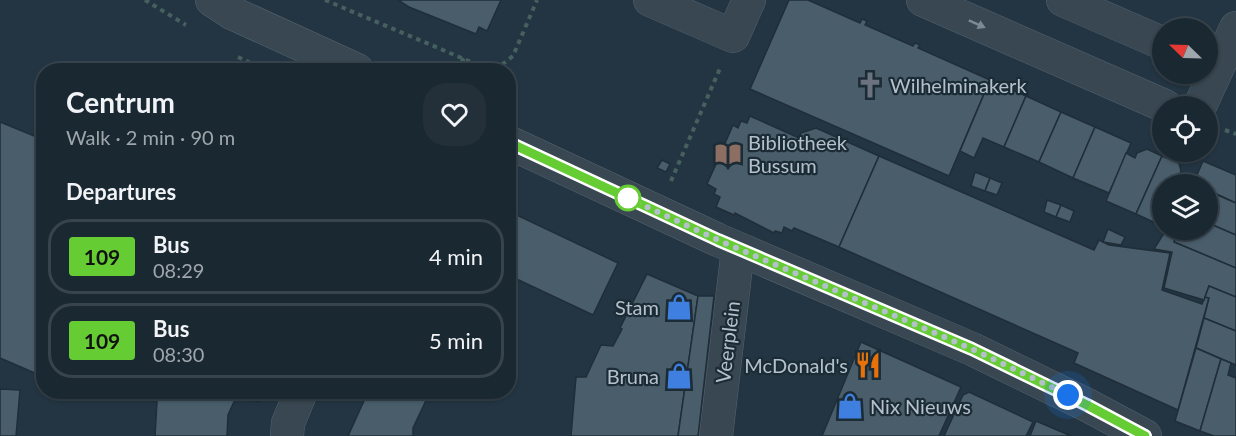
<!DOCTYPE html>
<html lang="en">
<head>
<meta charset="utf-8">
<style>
	body { margin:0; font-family:Lato,sans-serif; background:#23303a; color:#f1f3f6; height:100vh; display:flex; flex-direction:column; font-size:22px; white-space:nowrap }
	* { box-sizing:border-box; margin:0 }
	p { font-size:20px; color:#9fa6ac }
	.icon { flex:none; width:33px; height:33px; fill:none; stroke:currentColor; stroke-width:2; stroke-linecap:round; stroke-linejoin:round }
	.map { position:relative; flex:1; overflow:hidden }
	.drawer { position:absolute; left:36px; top:63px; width:480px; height:336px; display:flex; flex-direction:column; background:#1a2832; border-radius:24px; box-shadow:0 2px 4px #0004,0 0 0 2px #38444d }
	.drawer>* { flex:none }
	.badge { padding:0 12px; border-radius:4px; font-size:21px; line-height:39px }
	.needle { width:39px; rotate:293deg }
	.fabs { position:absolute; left:1152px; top:18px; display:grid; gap:12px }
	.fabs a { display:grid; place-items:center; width:66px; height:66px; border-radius:50%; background:#1a2832; box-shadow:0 2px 4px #0004,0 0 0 2px #38444d; font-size:30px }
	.you { position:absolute; width:30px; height:30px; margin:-15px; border:4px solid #fff; border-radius:50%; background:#1a73e8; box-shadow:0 0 0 9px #1a73e833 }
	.map>.badge { position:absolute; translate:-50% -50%; box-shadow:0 0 0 3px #fff }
	h2 { padding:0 30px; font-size:22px; line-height:54px }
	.round { display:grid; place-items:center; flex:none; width:63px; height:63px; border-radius:24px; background:#23303a }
	.overview { display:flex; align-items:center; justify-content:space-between; height:102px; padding:0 30px }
	h1 { font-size:28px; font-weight:700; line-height:45px }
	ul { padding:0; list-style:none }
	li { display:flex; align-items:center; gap:18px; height:75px; margin:0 12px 9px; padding:0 18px; border:3px solid #38444d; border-radius:24px }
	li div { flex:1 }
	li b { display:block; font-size:22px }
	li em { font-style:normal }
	li .badge { min-width:66px; font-weight:700; text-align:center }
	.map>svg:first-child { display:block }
	.building { fill:#495d6b; stroke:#1f2e38; stroke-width:1.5 }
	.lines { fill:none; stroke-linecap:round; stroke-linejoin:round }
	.minor-casing { stroke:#56646f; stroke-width:34 }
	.path { stroke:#46605f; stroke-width:4; stroke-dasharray:4.5 4.5; stroke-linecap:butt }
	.minor { stroke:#384751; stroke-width:33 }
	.oneway { fill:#7c8a95 }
	.line-casing { stroke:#fff; stroke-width:14 }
	.line { stroke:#6c3; stroke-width:9 }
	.walk { stroke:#b4c1cc; stroke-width:6; stroke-dasharray:0 10.8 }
	.stop-dot { fill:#fff; stroke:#6c3; stroke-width:3 }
	.labels { text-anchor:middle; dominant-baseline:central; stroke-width:4.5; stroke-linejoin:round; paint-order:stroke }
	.poi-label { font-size:20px; fill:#b4c1cc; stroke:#1c2c36; text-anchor:start }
	.street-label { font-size:20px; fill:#b4c1cc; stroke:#1c2c36 }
</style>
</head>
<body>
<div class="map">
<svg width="1236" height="436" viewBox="0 0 1236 436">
	<rect width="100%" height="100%" fill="#233542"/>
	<g class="building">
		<polygon points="398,0 501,0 487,31 479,27 476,34 409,7"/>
		<polygon points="789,0 808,0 860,23 862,19 867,21 865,25 913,46 915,43 920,45 918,48 990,80 949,176 750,89"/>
		<polygon points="990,80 1026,96 1004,147 983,138 974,158 960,151"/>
		<polygon points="1026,96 1061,112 1039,162 1004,147"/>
		<polygon points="1061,112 1095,127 1073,178 1039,162"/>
		<polygon points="750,116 799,138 801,133 816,128 879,156 839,247 794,228 792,231 784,227 782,233 775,231 774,233 735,213 734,215 716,207 720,197 714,194 716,189 707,184 717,162 716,155 722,150 733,125 738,128 741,121 747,123"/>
		<polygon points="0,122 44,140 44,359 37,374 0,358"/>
		<polygon points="1095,127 1131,143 1109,193 1073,178"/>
		<polygon points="1147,149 1162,156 1136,214 1106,201 1126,153 1135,158 1137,153"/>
		<polygon points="879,156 1094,250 1099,240 1109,245 1170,253 1162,290 1202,304 1205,297 1209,298 1178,410 1074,363 1078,353 839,247"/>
		<polygon points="1162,156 1179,163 1181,171 1179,177 1189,182 1188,184 1162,184 1162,226 1136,214"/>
		<polygon points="662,160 670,164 666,172 657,168"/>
		<polygon points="1203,161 1236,175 1236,203 1208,190 1208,184 1193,184"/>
		<polygon points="975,172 990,178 985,191 971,186"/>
		<polygon points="990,178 1002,183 997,195 985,191"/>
		<polygon points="1208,191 1236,203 1236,235 1208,223"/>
		<polygon points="1047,200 1061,205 1056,217 1044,212"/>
		<polygon points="1061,205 1074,211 1070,222 1056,217"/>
		<polygon points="508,211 618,263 593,315 508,275"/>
		<polygon points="1208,223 1236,235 1236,268 1174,242 1177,230 1208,230"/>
		<polygon points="1108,229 1125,237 1121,245 1103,242"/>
		<polygon points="1166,230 1177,230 1174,242 1236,268 1236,297 1209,286 1204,300 1164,288 1172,252 1154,249"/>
		<polygon points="647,274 698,296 678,436 571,436 576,377 586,377 601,345 613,346 622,329 620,328"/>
		<polygon points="1209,286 1236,297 1236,331 1204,318 1209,298 1205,297"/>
		<polygon points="698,296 714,296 698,436 678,436"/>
		<polygon points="1204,318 1236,331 1236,365 1196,348"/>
		<polygon points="861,342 961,387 939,436 822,436"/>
		<polygon points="1196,348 1221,359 1200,431 1175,421"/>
		<polygon points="1221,359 1231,363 1228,375 1236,378 1236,436 1214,436 1200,431"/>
		<polygon points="0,389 20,390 16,436 0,436"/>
		<polygon points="161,392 262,392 258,402 238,393 228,415 227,436 155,436 157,401"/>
		<polygon points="368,392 430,392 413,428 413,436 348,436"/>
		<polygon points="969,392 1033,422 1026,436 944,436 963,395"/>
		<polygon points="1036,421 1071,436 1030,436"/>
	</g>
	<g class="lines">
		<g class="minor-casing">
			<g id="minor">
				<polyline points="212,0 232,13 357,70"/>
				<polyline points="650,0 733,36 749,0"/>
				<polyline points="923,0 1165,106"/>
				<polyline points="1063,0 1162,43"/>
				<polyline points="1200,106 1236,28"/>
				<polyline points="508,142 718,240 972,349 1087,405 1145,436"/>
				<polyline points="287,436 288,423 301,392"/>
				<polyline points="716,436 738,249"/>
			</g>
		</g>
		<g class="path">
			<polyline points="145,0 186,25"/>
			<polyline points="325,0 490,70"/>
			<polyline points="238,57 265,70"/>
			<polyline points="457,70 464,58"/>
			<polyline points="495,70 513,56 537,0"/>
			<polyline points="1225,130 1236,134"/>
			<polyline points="671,181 721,66"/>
		</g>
		<use href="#minor" class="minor"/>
	</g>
	<defs><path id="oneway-solid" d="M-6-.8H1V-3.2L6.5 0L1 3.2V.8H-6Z" transform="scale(1.5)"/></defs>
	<use class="oneway" href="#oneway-solid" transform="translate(977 24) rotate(24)"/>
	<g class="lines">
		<g class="line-casing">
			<polyline id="line" points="508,142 718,240 972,349 1087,405 1145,436"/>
		</g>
		<use href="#line" class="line"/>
		<polyline class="walk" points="628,198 718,240 972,349 1068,395"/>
	</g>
	<defs>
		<g id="church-bare" transform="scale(2.07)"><path d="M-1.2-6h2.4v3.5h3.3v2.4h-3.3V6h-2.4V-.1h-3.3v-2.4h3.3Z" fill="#6b7280" stroke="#1c2c36" stroke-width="2.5" paint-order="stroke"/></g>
		<g id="library-bare" transform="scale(2.07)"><path d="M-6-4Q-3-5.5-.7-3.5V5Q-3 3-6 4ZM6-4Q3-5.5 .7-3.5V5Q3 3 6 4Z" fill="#8d6e63" stroke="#1c2c36" stroke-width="2.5" paint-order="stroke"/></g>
		<g id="shop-bare" transform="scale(2.07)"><path d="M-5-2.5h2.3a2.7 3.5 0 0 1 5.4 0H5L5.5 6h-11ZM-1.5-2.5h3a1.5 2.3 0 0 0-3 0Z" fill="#3f7fe0" stroke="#1c2c36" stroke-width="2.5" paint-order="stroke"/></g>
		<g id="restaurant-bare" transform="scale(2.07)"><path d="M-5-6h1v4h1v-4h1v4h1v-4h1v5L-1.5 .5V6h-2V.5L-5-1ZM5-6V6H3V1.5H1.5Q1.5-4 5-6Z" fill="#e8710a" stroke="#1c2c36" stroke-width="2.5" paint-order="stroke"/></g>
	</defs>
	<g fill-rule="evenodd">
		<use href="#church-bare" x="870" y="85"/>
		<use href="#library-bare" x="728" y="154"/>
		<use href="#shop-bare" x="679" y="307"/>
		<use href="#restaurant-bare" x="868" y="365"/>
		<use href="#shop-bare" x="679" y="376"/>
		<use href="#shop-bare" x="850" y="406"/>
	</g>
	<circle class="stop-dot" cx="628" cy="198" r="12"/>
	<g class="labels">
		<g class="poi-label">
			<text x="890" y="85">Wilhelminakerk</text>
			<text x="748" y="142">Bibliotheek<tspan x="748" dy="23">Bussum</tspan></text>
			<text x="659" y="307" text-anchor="end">Stam</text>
			<text x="848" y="365" text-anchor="end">McDonald's</text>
			<text x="659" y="376" text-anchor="end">Bruna</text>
			<text x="870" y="406">Nix Nieuws</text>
		</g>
		<g class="street-label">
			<text transform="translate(727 342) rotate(-83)">Veerplein</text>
		</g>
	</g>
</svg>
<div class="fabs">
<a><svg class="needle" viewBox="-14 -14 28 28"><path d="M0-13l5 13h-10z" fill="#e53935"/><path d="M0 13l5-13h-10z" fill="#9fa6ac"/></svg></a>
<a><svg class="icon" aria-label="locate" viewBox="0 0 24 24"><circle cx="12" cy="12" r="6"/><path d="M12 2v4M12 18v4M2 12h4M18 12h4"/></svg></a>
<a><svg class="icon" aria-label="layers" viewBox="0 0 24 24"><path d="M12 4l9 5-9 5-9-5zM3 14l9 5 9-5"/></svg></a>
</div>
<div class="you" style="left:1068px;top:395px"></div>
<section class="drawer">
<div class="overview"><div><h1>Centrum</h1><p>Walk · 2 min · 90 m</p></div><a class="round"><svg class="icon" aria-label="heart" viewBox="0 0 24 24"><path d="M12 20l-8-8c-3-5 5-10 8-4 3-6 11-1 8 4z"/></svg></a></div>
<h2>Departures</h2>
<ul>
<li><span class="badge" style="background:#6c3;color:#111">109</span><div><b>Bus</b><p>08:29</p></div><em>4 min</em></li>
<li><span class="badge" style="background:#6c3;color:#111">109</span><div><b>Bus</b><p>08:30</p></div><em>5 min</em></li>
</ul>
</section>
</div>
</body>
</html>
